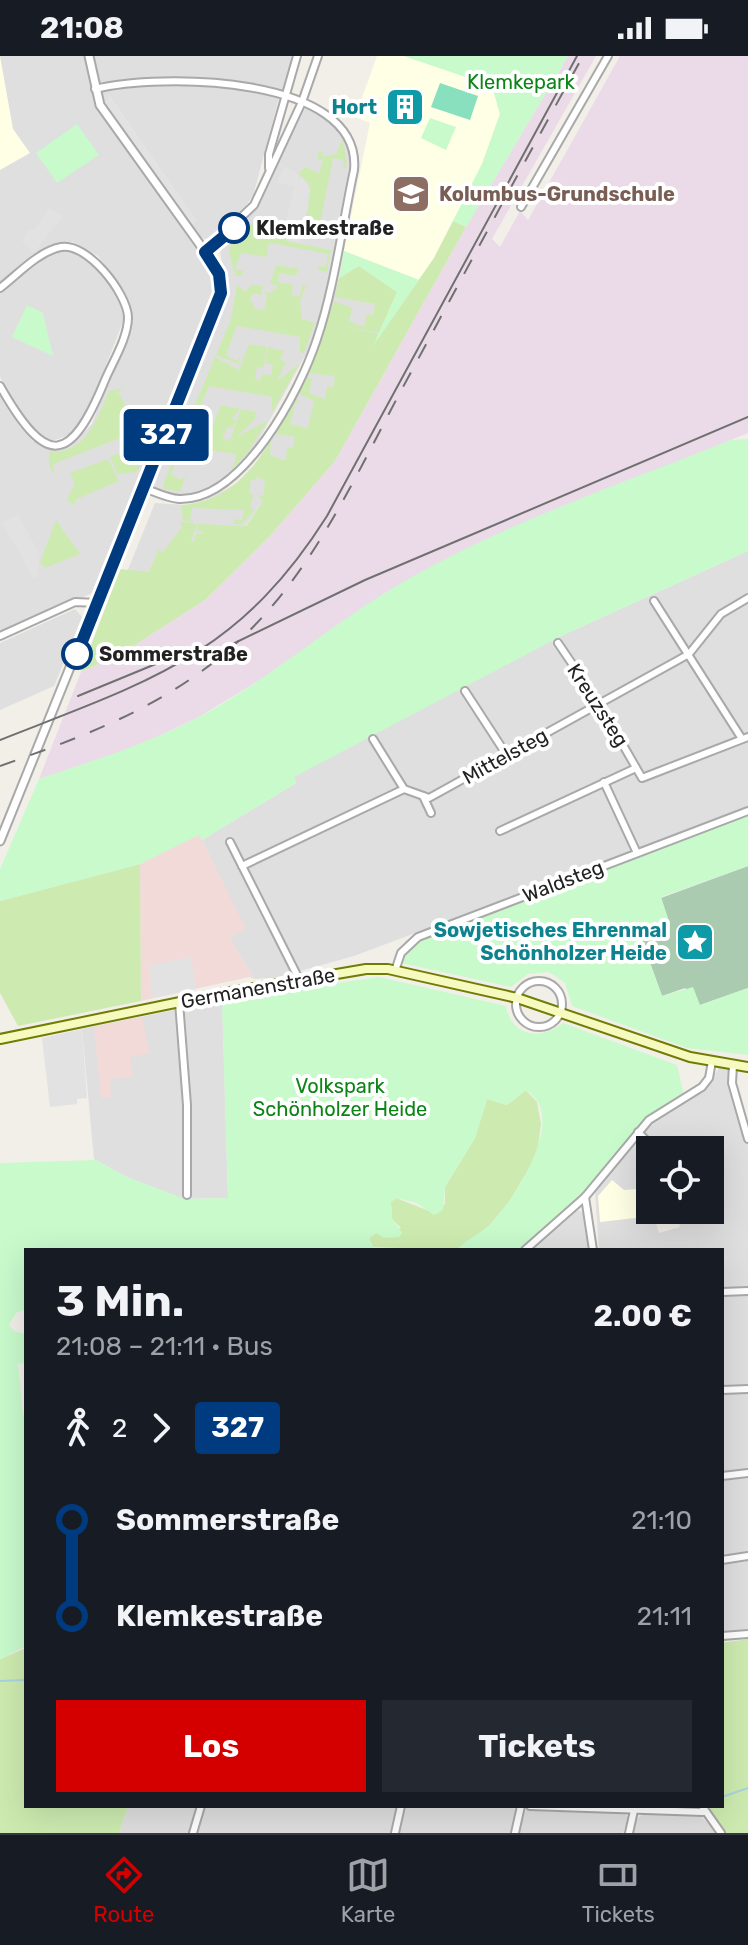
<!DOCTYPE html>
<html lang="de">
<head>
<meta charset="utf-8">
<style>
	body { margin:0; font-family:Rubik,sans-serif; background:#242831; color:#f1f3f6; height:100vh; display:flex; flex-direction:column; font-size:30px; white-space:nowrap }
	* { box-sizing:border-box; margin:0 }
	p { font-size:26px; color:#9ea1a6 }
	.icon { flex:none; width:44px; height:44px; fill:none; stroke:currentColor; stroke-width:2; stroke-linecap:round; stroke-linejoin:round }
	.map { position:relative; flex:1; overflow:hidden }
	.details { position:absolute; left:24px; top:1192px; width:700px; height:560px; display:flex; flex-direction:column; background:#171b24; border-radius:0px; box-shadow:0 8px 32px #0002 }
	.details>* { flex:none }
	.badge { padding:0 16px; border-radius:6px; font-size:28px; line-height:52px }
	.fabs { position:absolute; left:636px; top:1080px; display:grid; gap:16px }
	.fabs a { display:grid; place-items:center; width:88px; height:88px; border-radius:0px; background:#171b24; box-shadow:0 8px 32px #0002; font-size:40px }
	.map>.badge { position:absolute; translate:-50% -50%; box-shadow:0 0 0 4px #fff }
	.legs { display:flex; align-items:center; gap:12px; height:88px; padding:0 32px; font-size:26px }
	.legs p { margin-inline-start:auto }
	.headline { display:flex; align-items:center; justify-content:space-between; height:136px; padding:0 32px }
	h1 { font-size:44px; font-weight:700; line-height:60px }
	.primary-button { display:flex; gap:16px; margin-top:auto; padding:16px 32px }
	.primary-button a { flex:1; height:92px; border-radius:0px; background:#d40000; color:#fff; font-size:32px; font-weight:700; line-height:92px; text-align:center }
	.primary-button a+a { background:#242831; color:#f1f3f6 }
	ul { padding:0 32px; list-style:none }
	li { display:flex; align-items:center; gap:28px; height:96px; font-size:30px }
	li i { display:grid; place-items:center; width:12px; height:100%; margin:0 10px; background:currentColor }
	li i::after { content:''; width:20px; height:20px; margin:-10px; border:6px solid; border-radius:50%; background:#171b24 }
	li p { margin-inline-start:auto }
	li:first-child i { background:linear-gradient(#0000 50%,currentColor 0) }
	li:last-child i { background:linear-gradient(currentColor 50%,#0000 0) }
	.status { display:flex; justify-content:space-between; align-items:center; height:56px; padding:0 40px; background:#171b24; direction:ltr }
	.status svg { height:22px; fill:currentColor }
	.dock { display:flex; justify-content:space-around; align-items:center; height:112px; border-top:2px solid #363941; background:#171b24; font-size:22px; color:#9ea1a6 }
	.dock a { display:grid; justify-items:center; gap:4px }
	.dock .active { color:#d40000 }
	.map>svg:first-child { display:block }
	.residential { fill:#e0dfdf }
	.commercial { fill:#f2dad9 }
	.industrial { fill:#ebdbe8 }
	.education { fill:#ffffe5 }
	.grass { fill:#cdebb0 }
	.cemetery { fill:#aacbaf }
	.park { fill:#c8facc }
	.pitch { fill:#88e0be }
	.parking { fill:#e2e2e2 }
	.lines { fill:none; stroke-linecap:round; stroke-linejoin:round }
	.stream { stroke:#aad3df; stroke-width:2 }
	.minor-casing { stroke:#a9a9a9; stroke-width:10 }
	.tertiary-casing { stroke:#a9a9a9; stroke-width:11 }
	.secondary-casing { stroke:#707d05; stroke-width:12 }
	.minor { stroke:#fff; stroke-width:6 }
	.tertiary { stroke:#fff; stroke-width:7 }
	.secondary { stroke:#f7fabf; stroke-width:8 }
	.tram { stroke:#707070; stroke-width:2 }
	.rail { stroke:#707070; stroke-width:2; stroke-dasharray:16 16; stroke-linecap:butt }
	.line-1-casing { stroke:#fff; stroke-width:18 }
	.line-1 { stroke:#003b80; stroke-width:12 }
	.stop-1-dot { fill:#fff; stroke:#003b80; stroke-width:4 }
	.labels { text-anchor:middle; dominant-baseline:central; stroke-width:8; stroke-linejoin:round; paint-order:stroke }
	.park-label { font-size:20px; fill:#0c8416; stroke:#fff }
	.culture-label { font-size:20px; font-weight:bold; fill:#0d838f; stroke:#fff; text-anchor:end }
	.education-label { font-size:20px; font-weight:bold; fill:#785e54; stroke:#fff; text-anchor:start }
	.stop-label { font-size:20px; font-weight:bold; fill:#222; stroke:#fff; text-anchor:start }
	.street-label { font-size:20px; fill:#222; stroke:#fff }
</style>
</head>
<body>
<div class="status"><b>21:08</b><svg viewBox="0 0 49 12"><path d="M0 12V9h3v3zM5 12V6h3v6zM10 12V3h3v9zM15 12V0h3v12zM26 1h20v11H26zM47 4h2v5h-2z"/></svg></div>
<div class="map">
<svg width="748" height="1777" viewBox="0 0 748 1777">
	<rect width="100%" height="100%" fill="#f2efe9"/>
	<g class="residential">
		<polygon points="0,0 84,0 94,46 210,213 216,229 215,245 97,535 0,576 0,337 20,371 33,385 54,393 71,389 92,368 133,261 126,241 98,200 72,186 46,192 0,227"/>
		<polygon points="93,0 294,0 282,36 242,27 200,24 101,28 97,25"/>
		<polygon points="162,29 231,32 279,42 253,140 235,164 212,182 203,183 196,178 190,170 196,165 110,41 104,47 100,41 104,33"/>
		<polygon points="308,52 328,61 348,85 351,112 325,243 311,289 250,400 229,420 205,434 186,439 166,437 151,430 151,424 222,244 224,221 220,194 259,149 302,54"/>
		<polygon points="72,194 93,207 119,244 124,263 85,363 75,377 52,385 39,380 25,365 0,321 0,237 51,198"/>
		<polygon points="339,222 397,236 373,290 234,486 140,522 127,516 155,447 186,449 204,445 236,428 257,406 317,298"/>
		<polygon points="748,495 748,752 354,900 275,922 254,923 229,881 245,873 202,784 296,727 294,721 315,708 561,580"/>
		<polygon points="75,553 82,561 54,630 0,654 0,587"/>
		<polygon points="222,944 228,1142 184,1143 127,1121 94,1103 82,973"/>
		<polygon points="720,1011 730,1014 730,1029 748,1090 748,1232 722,1234 722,1194 599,1194 595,1136 638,1082 652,1094 650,1154 657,1154 654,1161 659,1177 680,1171 676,1154 710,1154 710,1094 660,1094 643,1076 665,1056 705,1032"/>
		<polygon points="578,1154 585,1158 588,1194 531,1194"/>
		<polygon points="748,1237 748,1331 722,1332 722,1238"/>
		<polygon points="748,1335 748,1413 722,1416 722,1337"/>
		<polygon points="748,1421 748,1497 722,1501 722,1425"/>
		<polygon points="748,1503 748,1576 724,1576 722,1506"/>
		<polygon points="128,1750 199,1750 191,1777 119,1777"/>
		<polygon points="204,1750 398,1750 393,1777 196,1777"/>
		<polygon points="403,1750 493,1750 513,1751 517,1756 513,1777 397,1777"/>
		<polygon points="527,1751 624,1757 629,1762 623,1777 519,1777"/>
		<polygon points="643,1758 701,1760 717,1777 634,1777 635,1764"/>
	</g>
	<g class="commercial">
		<polygon points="199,778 246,873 229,881 254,923 249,921 141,945 140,808"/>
		<polygon points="142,961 150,997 130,1001 133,1020 110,1023 111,1041 101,1042 94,971"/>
	</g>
	<polygon class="industrial" points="568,0 596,0 492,183 500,191 520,155 528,164 620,0 748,0 748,377 481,486 388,535 263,622 197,662 135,691 39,723 81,616 124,596 205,544 270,480 335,405 466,171"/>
	<g class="education">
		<polygon points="0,0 13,73 30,97 0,114"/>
		<polygon points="377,0 404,0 492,30 500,58 482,108 434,202 419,224 344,195 370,67 355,61"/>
		<polygon points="612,1124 624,1134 650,1132 652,1160 600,1166 598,1140"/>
	</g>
	<g class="grass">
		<polygon points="343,82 347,112 343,111 344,104 333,102 319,173 330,178 308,173 305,179 321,177 320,184 302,180 309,146 304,143 309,141 309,128 302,121 297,124 297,118 306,111 319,117 323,105 317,103 319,95 323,96 322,101 336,98"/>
		<path d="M453,165L466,171L335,405L270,480L205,544L124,596L81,616L120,513L149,516L158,494L163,496L182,471L180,465L197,468L191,485L194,486L196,478H204L202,475H197L198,468L246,470L263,445L257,439L263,440L265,426L257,420L256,424H251L249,437L253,439L250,451L254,455L242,468H234L235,463L242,464L244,454L192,452L190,462L194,466L183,464L181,449C222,447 251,419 271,384L270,399L286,405L287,391L293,392L295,381L276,378L273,381L296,341L300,346L296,345L290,368L308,372L314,345L298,337L307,321L312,323L309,337L325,343L327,330L333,331L335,320L309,317L334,245L352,252L349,265L364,271L367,258L373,259L375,248L335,241L339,222L359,210L397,236L379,277L336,269L378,278L376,285L434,202Z"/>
		<path d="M253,167L265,169L264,174L285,179L287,185L331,194L327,216L318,214L319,210L326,211L328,198L272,187L268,189L267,201L241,197L235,213L243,215L242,220H236C225,187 227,189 253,167Z"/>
		<polygon points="276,209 300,213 295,220 279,217 278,226 293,229 292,239 300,240 302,229 306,230 300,245 302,263 315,267 304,297 300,296 300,281 237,270 226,299 236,305 241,300 238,308 216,299 231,263 237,228 245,236 251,229 263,230 261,239 252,237 250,246 254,247 253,252 264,254 267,240 264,235 270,237 277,232 277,229 270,228"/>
		<polygon points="249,288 267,291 263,312 257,311 255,323 260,324 262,318 271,319 273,309 265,307 268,291 284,295 280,304 286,306 277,325 300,307 272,356 272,341 209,330 197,359 208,366 210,360 213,361 210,368 190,361 215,301 239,314"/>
		<path d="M124,332L118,336L138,372L123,381L53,408L55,420L49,409V395C86,399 97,363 109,335Z"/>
		<polygon points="221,349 240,353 232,363 236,364 233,372 228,371 222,382 230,385 241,353 256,356 255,363 237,381 268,364 248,396 233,413 229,412 234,410 236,398 182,390 171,418 181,424 186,419 180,436 164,433 163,429 190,363 211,374"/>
		<polygon points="142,387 149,389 137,416 118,418 110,401"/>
		<polygon points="108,403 119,425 75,444 75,450 67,444 75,427 70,417"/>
		<polygon points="56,464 80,498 45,512 40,506"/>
		<polygon points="140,808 141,945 18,970 0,937 0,845"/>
		<polygon points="526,1034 537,1046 541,1068 537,1099 509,1146 489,1170 457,1194 372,1191 369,1182 376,1177 401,1172 392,1163 391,1146 396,1142 432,1156 445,1148 445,1131 475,1082 487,1043 507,1049"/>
		<polygon points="748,1583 748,1777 723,1777 704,1750 722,1750 722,1587"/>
		<polygon points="26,1592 26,1750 128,1750 119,1777 0,1777 0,1603"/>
	</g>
	<polygon class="cemetery" points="748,810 748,932 700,949 685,932 662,940 638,873 667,862 661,842"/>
	<g class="park">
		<polygon points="404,0 568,0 466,171 453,165 482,108 500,58 492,30"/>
		<polygon points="430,62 456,71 446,94 421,82"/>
		<polygon points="77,68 99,99 57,127 36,97"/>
		<polygon points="344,195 419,224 373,290 397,236 359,210 339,222"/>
		<polygon points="27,249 43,257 53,300 12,281"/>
		<path d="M748,383V495L561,580L294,721L296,727L202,784L199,779L140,808L0,845V813L39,723C93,705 147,688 197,662C265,626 323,575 388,535C495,470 616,430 731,384Z"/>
		<polygon points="748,758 748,810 661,841 668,862 638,873 662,940 693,931 700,949 748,932 748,999 687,992 572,950 565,927 549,916 528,918 511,931 401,907 406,897 422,882"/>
		<path d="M379,921L506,950C512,982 541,984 563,967L677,1009L684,1039L645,1063L587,1134L519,1194H457C466,1183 481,1178 492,1167C514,1143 570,1060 526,1034L507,1049L487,1043L475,1082L445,1131L443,1154L434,1159L417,1147L396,1142L391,1146L392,1162L402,1177L399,1181L384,1182L376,1177L369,1182L375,1194H26V1253L16,1257L9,1269L14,1275L26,1278V1307L18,1308L23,1359H26V1590L0,1603V1107L96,1104L127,1121L184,1143L228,1142L222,944Z"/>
	</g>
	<polygon class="pitch" points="440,27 478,40 470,64 431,51"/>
	<g class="parking">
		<polygon points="109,40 196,165 190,170 104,47"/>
		<polygon points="285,111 300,119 298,124 301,120 310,132 309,144 304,143 309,145 300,187 287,185 283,178 294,130 276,127"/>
		<polygon points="49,152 63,160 34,197 22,185 28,173 34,174"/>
		<polygon points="18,458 40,499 37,521 34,523 2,467"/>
		<polygon points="191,901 196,933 151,942 150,909"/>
		<polygon points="82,973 87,1042 77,1043 77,1048 50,1051 42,982"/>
	</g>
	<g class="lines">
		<g class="stream">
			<polyline points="0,1625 26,1624"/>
			<polyline points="722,1741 748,1732"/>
		</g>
		<g class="minor-casing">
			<g id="minor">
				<path d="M95,33C157,17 363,18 354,114C342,170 335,229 317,283C300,335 243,445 179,443C167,442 155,436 144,432"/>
				<polyline points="269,112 269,98 297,0"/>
				<polyline points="521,151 608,0"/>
				<polyline points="205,196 254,149 302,46 318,0"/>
				<path d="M0,232C17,219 39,195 61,191C87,186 127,237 128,261C128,282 113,305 105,324C70,410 46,411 0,330"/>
				<polyline points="654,545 742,683"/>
				<polyline points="0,580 75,546 97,547"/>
				<polyline points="558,587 600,649 642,722 748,681"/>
				<polyline points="465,635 506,698"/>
				<polyline points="373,683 404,733"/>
				<polyline points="604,726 637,797"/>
				<polyline points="423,740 431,757"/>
				<polyline points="500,775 636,712"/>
				<polyline points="230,786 299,923"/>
				<polyline points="242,810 404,733 429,742 689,598 721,558 748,542"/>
				<polyline points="395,915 401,897 418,881 748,755"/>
				<circle cx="539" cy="948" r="23"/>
				<polyline points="179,946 187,1049 187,1139"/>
				<polyline points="733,1009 732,1027 748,1083"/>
				<polyline points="638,1076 656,1094"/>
				<polyline points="585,1141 593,1194"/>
				<polyline points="668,1154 668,1163"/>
				<polyline points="525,1194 585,1141 649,1064 702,1031 709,1022 712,1005"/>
				<polyline points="722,1236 748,1235"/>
				<polyline points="722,1334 748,1333"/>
				<polyline points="722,1420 748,1417"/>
				<polyline points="722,1504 748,1500"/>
				<polyline points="722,1580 748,1578"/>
				<polyline points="530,1750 703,1756"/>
				<polyline points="702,1750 721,1777"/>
				<polyline points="193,1777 201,1750"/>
				<polyline points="395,1777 401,1750"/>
				<polyline points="515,1777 521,1750"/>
				<polyline points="629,1777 635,1750"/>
			</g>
		</g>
		<g class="tertiary-casing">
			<polyline id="tertiary" points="0,785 221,237 216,211 100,49 89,0"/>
		</g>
		<g class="secondary-casing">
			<polyline id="secondary" points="0,983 219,938 366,913 388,913 517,942 690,1001 748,1011"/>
		</g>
		<use href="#minor" class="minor"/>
		<use href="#tertiary" class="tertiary"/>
		<use href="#secondary" class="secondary"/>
		<g class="tram">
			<polyline points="214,597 365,524 748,361"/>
			<polyline points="78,640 163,605"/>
			<path d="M0,684C147,626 238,601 327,460L577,0"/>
		</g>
		<path class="rail" d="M0,710C82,681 159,653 226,596C309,527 353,424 403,331C463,220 522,110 583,0"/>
	</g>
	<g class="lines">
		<g class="line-1-casing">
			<polyline id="line-1" points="77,598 221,237 219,218 205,196 234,172"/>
		</g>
		<use href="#line-1" class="line-1"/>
	</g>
	<defs>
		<g id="building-square" transform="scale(2)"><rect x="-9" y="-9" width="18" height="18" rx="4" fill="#0f9aa8" stroke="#fff"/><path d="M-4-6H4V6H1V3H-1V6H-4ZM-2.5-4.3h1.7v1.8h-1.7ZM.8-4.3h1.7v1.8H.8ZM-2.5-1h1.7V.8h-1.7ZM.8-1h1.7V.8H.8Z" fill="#fff"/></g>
		<g id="school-square" transform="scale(2)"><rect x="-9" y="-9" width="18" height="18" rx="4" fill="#8d6e63" stroke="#fff"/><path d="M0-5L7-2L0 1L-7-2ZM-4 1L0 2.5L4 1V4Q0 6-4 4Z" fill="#fff"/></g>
		<g id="sight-square" transform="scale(2)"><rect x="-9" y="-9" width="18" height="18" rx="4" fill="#0f9aa8" stroke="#fff"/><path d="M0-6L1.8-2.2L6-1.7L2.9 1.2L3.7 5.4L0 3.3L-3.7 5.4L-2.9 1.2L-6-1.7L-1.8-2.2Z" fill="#fff"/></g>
	</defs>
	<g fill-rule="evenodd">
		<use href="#building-square" x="405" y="51"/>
		<use href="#school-square" x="411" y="138"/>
		<use href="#sight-square" x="695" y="886"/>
	</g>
	<g class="stop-1-dot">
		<circle cx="234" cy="172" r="14"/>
		<circle cx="77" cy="598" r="14"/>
	</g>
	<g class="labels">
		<g class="park-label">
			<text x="521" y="26">Klemkepark</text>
			<text x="340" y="1030">Volkspark<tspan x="340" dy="23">Schönholzer Heide</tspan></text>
		</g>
		<g class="culture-label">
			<text x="377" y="51">Hort</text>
			<text x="667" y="874">Sowjetisches Ehrenmal<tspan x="667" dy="23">Schönholzer Heide</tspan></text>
		</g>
		<g class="education-label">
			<text x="439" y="138">Kolumbus-Grundschule</text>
		</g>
		<g class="stop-label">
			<text x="256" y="172">Klemkestraße</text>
			<text x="99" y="598">Sommerstraße</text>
		</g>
		<g class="street-label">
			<text transform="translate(598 649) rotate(57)">Kreuzsteg</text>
			<text transform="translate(505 700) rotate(-29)">Mittelsteg</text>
			<text transform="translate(563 825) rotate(-21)">Waldsteg</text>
			<text transform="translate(258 932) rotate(-10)">Germanenstraße</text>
		</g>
	</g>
</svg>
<div class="fabs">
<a><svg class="icon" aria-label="locate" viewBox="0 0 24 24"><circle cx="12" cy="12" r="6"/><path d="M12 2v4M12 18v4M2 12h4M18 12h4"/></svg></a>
</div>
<b class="badge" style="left:166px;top:379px;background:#003b80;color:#fff">327</b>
<section class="details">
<div class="headline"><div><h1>3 Min.</h1><p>21:08 – 21:11 · Bus</p></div><b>2.00 €</b></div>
<div class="legs"><svg class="icon" aria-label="walk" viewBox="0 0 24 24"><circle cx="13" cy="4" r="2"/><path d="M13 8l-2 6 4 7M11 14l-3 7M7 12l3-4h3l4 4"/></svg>2<svg class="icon" aria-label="forward" viewBox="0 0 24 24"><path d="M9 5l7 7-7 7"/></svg><b class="badge" style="background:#003b80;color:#fff">327</b></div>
<ul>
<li><i style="color:#003b80"></i><b>Sommerstraße</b><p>21:10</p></li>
<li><i style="color:#003b80"></i><b>Klemkestraße</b><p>21:11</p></li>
</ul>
<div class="primary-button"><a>Los</a><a>Tickets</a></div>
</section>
</div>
<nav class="dock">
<a class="active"><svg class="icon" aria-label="directions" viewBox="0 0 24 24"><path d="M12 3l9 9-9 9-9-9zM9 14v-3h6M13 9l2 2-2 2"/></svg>Route</a>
<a><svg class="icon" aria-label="map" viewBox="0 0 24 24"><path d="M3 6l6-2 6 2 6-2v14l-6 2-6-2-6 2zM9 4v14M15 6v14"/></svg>Karte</a>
<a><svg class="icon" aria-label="tickets" viewBox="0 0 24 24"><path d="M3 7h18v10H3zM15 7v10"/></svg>Tickets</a>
</nav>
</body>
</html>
